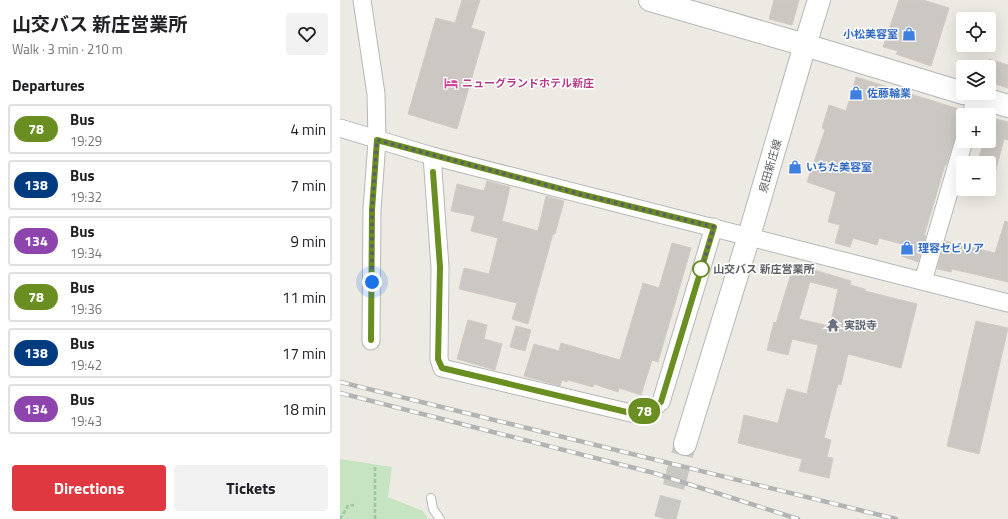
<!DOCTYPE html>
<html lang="en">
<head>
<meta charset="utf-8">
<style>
	body { margin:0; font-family:"Titillium Web","Noto Sans JP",sans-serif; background:#f2f2f2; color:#202124; height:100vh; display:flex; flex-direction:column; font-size:15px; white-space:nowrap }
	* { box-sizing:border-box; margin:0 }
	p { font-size:13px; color:#757577 }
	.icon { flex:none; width:22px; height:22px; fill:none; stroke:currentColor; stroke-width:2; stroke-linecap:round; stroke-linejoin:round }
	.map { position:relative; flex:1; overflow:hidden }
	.side { display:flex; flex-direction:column; background:#fff; width:340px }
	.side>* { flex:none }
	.badge { padding:0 8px; border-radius:13px; font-size:14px; line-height:26px }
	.fabs { position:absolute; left:616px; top:12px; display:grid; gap:8px }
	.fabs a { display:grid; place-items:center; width:40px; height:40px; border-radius:4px; background:#fff; box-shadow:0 4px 16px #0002; font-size:20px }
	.you { position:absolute; width:20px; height:20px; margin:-10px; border:3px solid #fff; border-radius:50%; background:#1a73e8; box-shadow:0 0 0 6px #1a73e833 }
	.map>.badge { position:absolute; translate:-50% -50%; box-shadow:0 0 0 2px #fff }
	h2 { padding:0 12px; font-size:15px; line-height:36px }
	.round { display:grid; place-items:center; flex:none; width:42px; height:42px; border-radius:4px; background:#f2f2f2 }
	.overview { display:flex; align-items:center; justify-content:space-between; height:68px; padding:0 12px }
	h1 { font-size:19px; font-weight:700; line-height:30px }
	.primary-button { display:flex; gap:8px; margin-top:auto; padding:8px 12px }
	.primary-button a { flex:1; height:46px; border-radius:4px; background:#df3840; color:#fff; font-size:16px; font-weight:700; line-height:46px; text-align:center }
	.primary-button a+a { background:#f2f2f2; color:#202124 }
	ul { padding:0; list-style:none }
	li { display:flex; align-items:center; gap:12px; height:50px; margin:0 8px 6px; padding:0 4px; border:2px solid #e0e0e0; border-radius:4px }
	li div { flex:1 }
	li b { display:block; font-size:15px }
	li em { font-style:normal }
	li .badge { min-width:44px; font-weight:700; text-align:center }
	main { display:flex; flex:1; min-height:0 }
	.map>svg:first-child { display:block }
	.green { fill:#c6e4c1 }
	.building { fill:#cbc7c2; stroke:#d2cbc2; fill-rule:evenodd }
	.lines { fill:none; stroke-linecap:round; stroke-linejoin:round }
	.secondary-tunnel { stroke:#c9c8c3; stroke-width:22; stroke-dasharray:22 11; stroke-linecap:butt }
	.lane-casing { stroke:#b4b7ba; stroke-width:10 }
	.street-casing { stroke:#b4b7ba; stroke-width:19 }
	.secondary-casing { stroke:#b3b7ba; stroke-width:24 }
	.path { stroke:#9cc7a2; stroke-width:2.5; stroke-dasharray:4 2; stroke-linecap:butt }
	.lane { stroke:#fff; stroke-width:8 }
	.street { stroke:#fff; stroke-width:17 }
	.secondary { stroke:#fff; stroke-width:22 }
	.rail-casing { stroke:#b2b3b3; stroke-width:4.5 }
	.rail { stroke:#fff; stroke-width:3; stroke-dasharray:9; stroke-linecap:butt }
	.line-casing { stroke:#fff; stroke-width:9 }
	.line { stroke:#6b8e23; stroke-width:6 }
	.walk { stroke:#5c6063; stroke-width:4; stroke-dasharray:0 7.2 }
	.stop-dot { fill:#fff; stroke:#6b8e23; stroke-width:2 }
	.labels { text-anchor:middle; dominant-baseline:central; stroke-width:3; stroke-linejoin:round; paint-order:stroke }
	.shop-label { font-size:11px; font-weight:bold; fill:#366cbe; stroke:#fff; text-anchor:start }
	.hotel-label { font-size:11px; font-weight:bold; fill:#b23c85; stroke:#fff; text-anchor:start }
	.street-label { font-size:11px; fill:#5c6063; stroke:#fff }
	.stop-label { font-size:11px; font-weight:bold; fill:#5c6063; stroke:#fff; text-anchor:start }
	.worship-label { font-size:11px; font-weight:bold; fill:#5b616d; stroke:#fff; text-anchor:start }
</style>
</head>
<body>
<main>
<section class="side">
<div class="overview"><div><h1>山交バス 新庄営業所</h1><p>Walk · 3 min · 210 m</p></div><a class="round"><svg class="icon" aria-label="heart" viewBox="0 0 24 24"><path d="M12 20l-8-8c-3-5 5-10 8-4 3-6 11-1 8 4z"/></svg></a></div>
<h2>Departures</h2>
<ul>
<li><span class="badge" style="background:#6b8e23;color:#fff">78</span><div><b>Bus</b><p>19:29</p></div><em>4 min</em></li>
<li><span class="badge" style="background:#003b80;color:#fff">138</span><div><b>Bus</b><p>19:32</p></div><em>7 min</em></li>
<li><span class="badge" style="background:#8e44ad;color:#fff">134</span><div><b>Bus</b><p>19:34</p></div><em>9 min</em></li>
<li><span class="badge" style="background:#6b8e23;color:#fff">78</span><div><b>Bus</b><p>19:36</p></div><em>11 min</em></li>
<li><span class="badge" style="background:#003b80;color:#fff">138</span><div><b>Bus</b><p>19:42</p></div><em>17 min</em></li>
<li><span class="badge" style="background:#8e44ad;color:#fff">134</span><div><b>Bus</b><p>19:43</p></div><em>18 min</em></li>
</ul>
<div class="primary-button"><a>Directions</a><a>Tickets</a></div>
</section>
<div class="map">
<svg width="668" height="519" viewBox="0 0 668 519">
	<rect width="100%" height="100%" fill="#edeae3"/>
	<polygon class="green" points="0,459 52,467 48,497 83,511 88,519 0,519"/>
	<g class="building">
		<polygon points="122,0 140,0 131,28 145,32 117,129 68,114 96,18 115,23"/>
		<polygon points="434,0 459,0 452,25 429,19"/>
		<polygon points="559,0 583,0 609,8 591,66 556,54 558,51 543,47"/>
		<polygon points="649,59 668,65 668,88 649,82"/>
		<polygon points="516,77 622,110 622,119 606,165 605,165 584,236 586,236 578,262 561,256 565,245 539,238 537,245 513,238 510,247 495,243 500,225 488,222 496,192 467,182 485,130 482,128 489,105 506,111"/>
		<polygon points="649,117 668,122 668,140 664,139 654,177 649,176 649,163 638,160 643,144 649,146"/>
		<polygon points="147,181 170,187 162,221 198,231 206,196 224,201 215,234 213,234 188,324 172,319 177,303 119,289 124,268 149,274 158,238 131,231 135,216 111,211 117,184 144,191"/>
		<polygon points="665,221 668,222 668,282 612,269 611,272 597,269 605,241 655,253"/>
		<polygon points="332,243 351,248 318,362 312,360 301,395 279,388 278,392 254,384 253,387 228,380 227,382 222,380 220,386 184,376 194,344 219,351 221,343 280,360 303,283 319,288"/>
		<path d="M454,264L511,281L510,285L525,289V291L577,304L561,368L508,354L501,385L498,384L484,438L491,440L487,457L493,458L489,478L459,471L462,459L398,443L404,415L438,423L447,389L467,394L478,345L452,339L448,355L427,350L434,322L436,323ZM470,282L498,289L490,326L459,319Z"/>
		<polygon points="128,320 147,325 144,339 162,344 155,370 117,359"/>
		<polygon points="636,321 668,328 639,454 607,446"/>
		<polygon points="176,326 191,330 185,351 170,347"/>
	</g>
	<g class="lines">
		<polyline class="secondary-tunnel" points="325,519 345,444"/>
		<g class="lane-casing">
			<polyline id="lane" points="91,498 93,509 100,519"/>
		</g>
		<g class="street-casing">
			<g id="street">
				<polyline points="22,0 36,94 37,141 32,210 31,341"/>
				<polyline points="631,115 636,97"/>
				<polyline points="0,128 92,156 668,303"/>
				<polyline points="92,156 100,267 99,359 102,368 295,414 312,409 321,402 374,227"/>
				<polyline points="583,281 624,141"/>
			</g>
		</g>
		<g class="secondary-casing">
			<g id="secondary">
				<polyline points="310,0 465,45 479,0"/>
				<polyline points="625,93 668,106"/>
				<polyline points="345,444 409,236 465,45 623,93"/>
			</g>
		</g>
		<g class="path">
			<polyline points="35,467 35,519"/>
			<polyline points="0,519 8,506 14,505"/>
		</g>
		<use href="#lane" class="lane"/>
		<use href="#street" class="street"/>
		<use href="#secondary" class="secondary"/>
		<g class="rail-casing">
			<g id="rail">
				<polyline points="0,382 556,519"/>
				<polyline points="0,393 314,473 458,519"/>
			</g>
		</g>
		<use href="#rail" class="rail"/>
	</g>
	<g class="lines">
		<g class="line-casing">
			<polyline id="line" points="31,340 32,210 37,140 240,194 374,227 321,402 312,409 295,414 102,368 98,359 100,267 93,172"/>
		</g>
		<use href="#line" class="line"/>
		<polyline class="walk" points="32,282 32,210 37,140 240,194 374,227 361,271 361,269"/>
	</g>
	<defs>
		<g id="shop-bare" transform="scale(1.08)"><path d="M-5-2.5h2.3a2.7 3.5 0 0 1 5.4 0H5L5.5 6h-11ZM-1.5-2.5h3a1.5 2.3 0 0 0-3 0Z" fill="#3f7fe0" stroke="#fff" stroke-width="2.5" paint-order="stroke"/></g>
		<g id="hotel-bare" transform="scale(1.08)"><path d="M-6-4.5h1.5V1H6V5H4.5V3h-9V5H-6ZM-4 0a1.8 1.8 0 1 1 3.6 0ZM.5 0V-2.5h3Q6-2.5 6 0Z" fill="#d1479c" stroke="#fff" stroke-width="2.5" paint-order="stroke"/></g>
		<g id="temple-bare" transform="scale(1.08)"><path d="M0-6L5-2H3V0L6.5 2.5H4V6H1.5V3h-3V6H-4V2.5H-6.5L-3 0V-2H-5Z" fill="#6b7280" stroke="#fff" stroke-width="2.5" paint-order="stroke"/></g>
	</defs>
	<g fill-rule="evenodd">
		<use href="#shop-bare" x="569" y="34"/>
		<use href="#hotel-bare" x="111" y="83"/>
		<use href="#shop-bare" x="516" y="93"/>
		<use href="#shop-bare" x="455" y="167"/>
		<use href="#shop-bare" x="567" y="248"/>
		<use href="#temple-bare" x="493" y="325"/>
	</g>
	<circle class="stop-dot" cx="361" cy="269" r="8"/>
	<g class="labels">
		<g class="shop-label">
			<text x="558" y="34" text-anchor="end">小松美容室</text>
			<text x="527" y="93">佐藤輪業</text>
			<text x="466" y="167">いちた美容室</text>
			<text x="578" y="248">理容セビリア</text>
		</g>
		<g class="hotel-label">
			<text x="122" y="83">ニューグランドホテル新庄</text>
		</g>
		<g class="street-label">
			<text transform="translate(430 166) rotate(-74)">泉田新庄線</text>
		</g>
		<g class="stop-label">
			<text x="373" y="269">山交バス 新庄営業所</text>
		</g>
		<g class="worship-label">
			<text x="504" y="325">実説寺</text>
		</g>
	</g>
</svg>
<div class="fabs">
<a><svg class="icon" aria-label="locate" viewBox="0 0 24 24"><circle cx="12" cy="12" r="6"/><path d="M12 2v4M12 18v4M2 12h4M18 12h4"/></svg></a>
<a><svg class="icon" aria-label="layers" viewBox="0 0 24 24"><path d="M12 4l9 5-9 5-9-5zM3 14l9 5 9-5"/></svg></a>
<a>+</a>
<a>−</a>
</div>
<div class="you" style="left:32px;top:282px"></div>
<b class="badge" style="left:304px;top:411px;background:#6b8e23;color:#fff">78</b>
</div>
</main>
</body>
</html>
